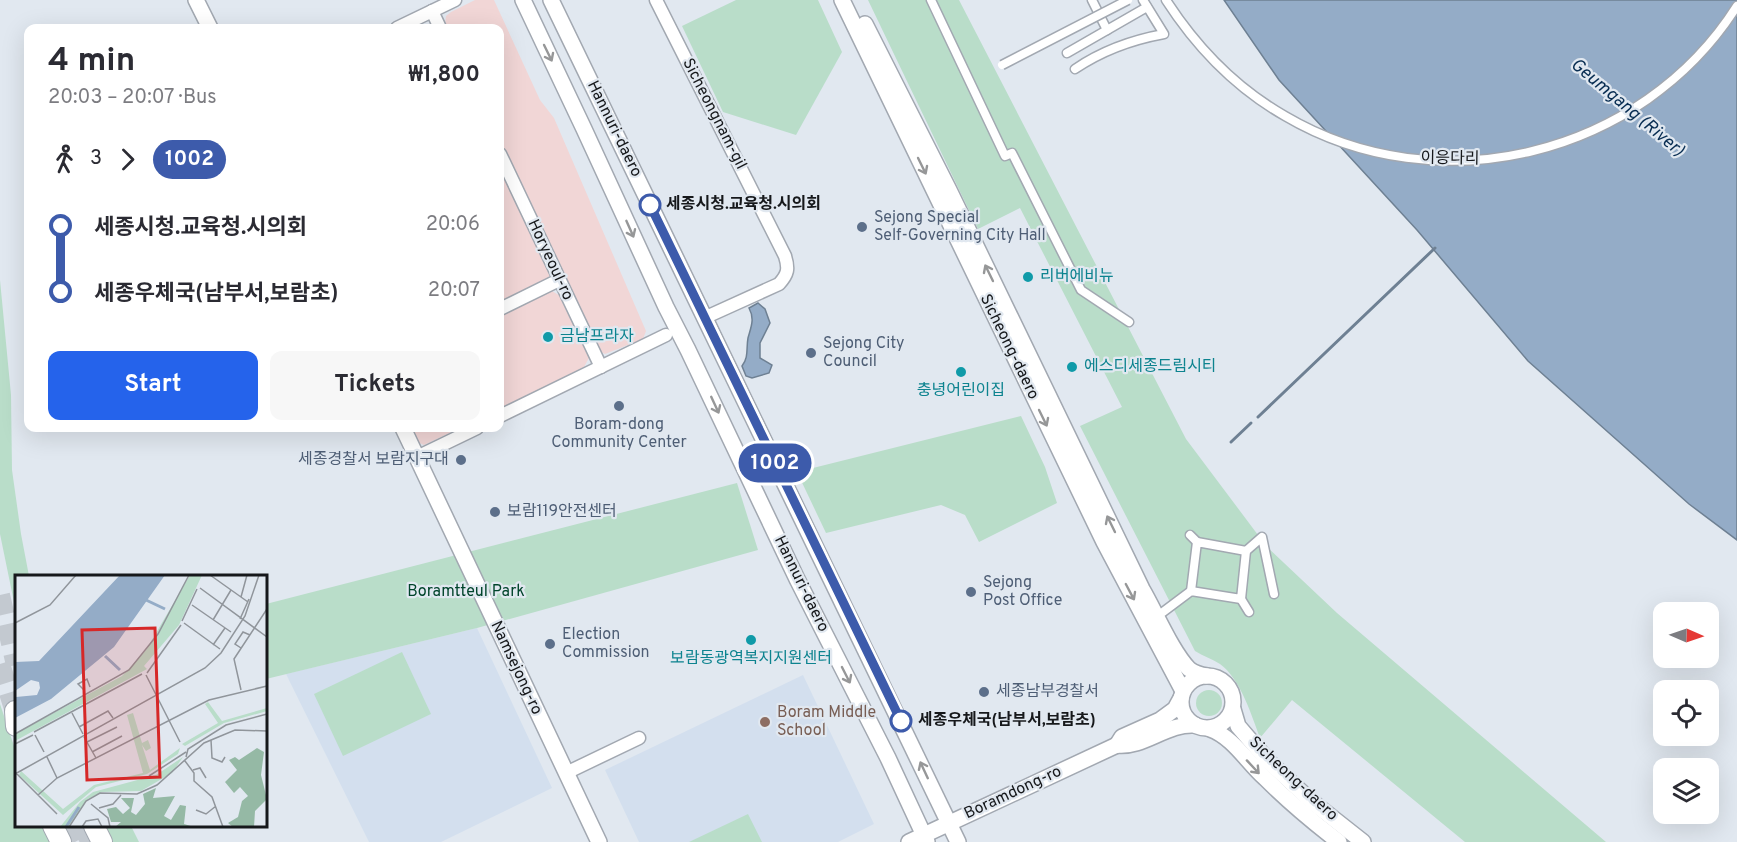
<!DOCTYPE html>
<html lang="en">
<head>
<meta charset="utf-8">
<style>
	body { margin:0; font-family:Overpass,"Noto Sans KR",sans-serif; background:#f7f7f7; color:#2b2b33; height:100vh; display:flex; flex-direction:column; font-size:22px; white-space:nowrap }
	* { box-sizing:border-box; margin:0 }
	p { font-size:20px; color:#7c7c81 }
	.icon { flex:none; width:33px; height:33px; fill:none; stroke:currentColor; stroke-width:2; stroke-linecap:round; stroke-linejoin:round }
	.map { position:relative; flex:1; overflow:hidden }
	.drawer { position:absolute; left:24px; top:24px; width:480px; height:408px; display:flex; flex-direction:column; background:#fff; border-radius:12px; box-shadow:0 6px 24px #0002 }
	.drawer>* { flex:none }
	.badge { padding:0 12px; border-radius:20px; font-size:21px; line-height:39px }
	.needle { width:39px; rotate:92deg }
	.fabs { position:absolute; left:1653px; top:602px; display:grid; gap:12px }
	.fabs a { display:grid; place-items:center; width:66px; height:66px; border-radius:12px; background:#fff; box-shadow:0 6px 24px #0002; font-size:30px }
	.map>.badge { position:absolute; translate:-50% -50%; box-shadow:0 0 0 3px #fff }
	.legs { display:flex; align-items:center; gap:9px; height:66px; padding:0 24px; font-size:20px }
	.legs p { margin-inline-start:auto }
	.summary { display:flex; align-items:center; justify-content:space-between; height:102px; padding:0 24px }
	h1 { font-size:33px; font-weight:700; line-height:45px }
	.button { display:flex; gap:12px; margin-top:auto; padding:12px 24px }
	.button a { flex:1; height:69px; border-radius:12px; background:#2563eb; color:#fff; font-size:24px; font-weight:700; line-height:69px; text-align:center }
	.button a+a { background:#f7f7f7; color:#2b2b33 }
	ul { padding:0 24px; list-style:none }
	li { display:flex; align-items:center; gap:21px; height:66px; font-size:22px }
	li i { display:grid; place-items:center; width:9px; height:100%; margin:0 8px; background:currentColor }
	li i::after { content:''; width:15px; height:15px; margin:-8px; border:4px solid; border-radius:50%; background:#fff }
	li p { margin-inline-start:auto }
	li:first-child i { background:linear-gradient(#0000 50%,currentColor 0) }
	li:last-child i { background:linear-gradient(currentColor 50%,#0000 0) }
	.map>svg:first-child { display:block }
	.commercial { fill:#f1d6d6 }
	.built { fill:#d3dfee }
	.green { fill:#b9ddc9 }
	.water { fill:#94acc7; stroke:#6e8093; stroke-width:1.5 }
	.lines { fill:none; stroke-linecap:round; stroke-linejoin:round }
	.stream { stroke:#6e8093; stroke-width:3 }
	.trunk-tunnel { stroke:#c3c9d0; stroke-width:20; stroke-dasharray:20 10; stroke-linecap:butt }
	.pedestrian-casing { stroke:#a2a8b1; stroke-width:11 }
	.minor-casing { stroke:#a2a8b1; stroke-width:15 }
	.tertiary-casing { stroke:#a2a8b1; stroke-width:18 }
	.trunk-casing { stroke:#a2a8b1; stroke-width:22 }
	.pedestrian { stroke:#fff; stroke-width:8 }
	.minor { stroke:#fff; stroke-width:12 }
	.tertiary { stroke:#fff; stroke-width:15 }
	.trunk { stroke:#fff; stroke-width:20 }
	.pedestrian-bridge-casing { stroke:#a2a8b1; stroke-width:11; stroke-linecap:butt }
	.pedestrian-bridge { stroke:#fff; stroke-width:8 }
	.oneway { stroke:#969798 }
	.line-1-casing { stroke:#fff; stroke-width:14 }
	.line-1 { stroke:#3d5bab; stroke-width:9 }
	.stop-1-dot { fill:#fff; stroke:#3d5bab; stroke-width:3 }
	.service-dot { fill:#5c6f8a; stroke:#e1e8f0; stroke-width:2 }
	.culture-dot { fill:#0f9aa8; stroke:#e1e8f0; stroke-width:2 }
	.education-dot { fill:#8d6e63; stroke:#e1e8f0; stroke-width:2 }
	.labels { text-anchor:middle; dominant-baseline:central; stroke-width:4.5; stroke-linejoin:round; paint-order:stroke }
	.street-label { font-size:16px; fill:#16181b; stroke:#e1e8f0 }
	.stop-label { font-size:16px; font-weight:bold; fill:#16181b; stroke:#e1e8f0; text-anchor:start }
	.service-label { font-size:16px; fill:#4e5e75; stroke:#e1e8f0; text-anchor:start }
	.culture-label { font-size:16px; fill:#0d838f; stroke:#e1e8f0; text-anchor:start }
	.park-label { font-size:16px; fill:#00442b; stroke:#e1e8f0 }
	.education-label { font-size:16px; fill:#785e54; stroke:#e1e8f0; text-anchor:start }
	.water-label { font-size:18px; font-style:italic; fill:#082d52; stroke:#e1e8f0 }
	.inset-river { fill:none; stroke:#94acc7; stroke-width:3 }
	.inset-road { fill:none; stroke:#90959b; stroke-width:1.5 }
	.view { fill:#d62828; fill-opacity:0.15; stroke:#d62828; stroke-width:3 }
	.inset-edge { fill:none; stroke:#16181b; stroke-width:3 }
</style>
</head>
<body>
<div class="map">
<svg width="1737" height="842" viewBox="0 0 1737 842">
	<rect width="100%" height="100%" fill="#e1e8f0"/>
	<g class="commercial">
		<polygon points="475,0 494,0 540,100 554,118 646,331 643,339 605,354 599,351 500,140 500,28 447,28 445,24 446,16 451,12"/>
		<polygon points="500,163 551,274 545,282 500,305"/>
		<polygon points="550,290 559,295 589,358 584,367 500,410 500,313"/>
		<polygon points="408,428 460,428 424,445 415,441"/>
	</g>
	<g class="built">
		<polygon points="477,628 552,788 441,842 369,842 286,674"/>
		<polygon points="803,675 874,824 838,842 639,842 605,770"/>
	</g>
	<g class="green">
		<polygon points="736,0 818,0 842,52 796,135 723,112 682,26"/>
		<path d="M868,0H959L1186,439L1267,547L1337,613L1606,842H1465L1292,700L1260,738C1252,716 1240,678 1220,664C1212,659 1203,656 1195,651L1080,426L1122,407L1020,208L978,229Z"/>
		<polygon points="0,280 11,395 12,470 21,534 29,576 16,576 16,612 0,534"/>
		<polygon points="1021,416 1045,467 1057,503 979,542 965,515 941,505 826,533 797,472"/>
		<polygon points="737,483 758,550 477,628 266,679 266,604"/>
		<polygon points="402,652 431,714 343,756 314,694"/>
		<circle cx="1209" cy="703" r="13"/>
		<polygon points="0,704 16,752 16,826 47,826 55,842 0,842"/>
		<polygon points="748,814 762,842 689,842"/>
		<polygon points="98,826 131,826 139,842 107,842"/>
	</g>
	<g class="water">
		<polygon points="1224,0 1737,0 1737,540 1689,504 1528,361 1417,230 1279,80"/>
		<path d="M758,303L765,309L770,323L760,343V358L772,365L769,373L752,378L746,376L742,366C749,357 746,349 748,338C751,327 755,319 749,308Z"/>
	</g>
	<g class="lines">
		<g class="stream">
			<polyline points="1258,417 1435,248"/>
			<polyline points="1231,442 1251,423"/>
		</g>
		<g class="trunk-tunnel">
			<polyline points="0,595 16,665"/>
			<polyline points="0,664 16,715"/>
			<polyline points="66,826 75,842"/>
			<polyline points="82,826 91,842"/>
		</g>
		<g class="pedestrian-casing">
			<g id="pedestrian">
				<polyline points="931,0 1005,156 1012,153 1081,290 1129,322"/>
				<polyline points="1092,0 1107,30"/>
				<path d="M1166,0C1197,48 1236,88 1285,116C1438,206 1642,156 1737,6"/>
				<polyline points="1067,53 1147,7"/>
				<path d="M1075,69C1103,50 1131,40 1164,34L1143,0"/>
				<polyline points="1190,535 1197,542"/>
				<polyline points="1191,591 1197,542 1246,551"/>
				<polyline points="1241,599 1249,612"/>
				<polyline points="1163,612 1191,591 1241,599 1246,551 1262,537 1274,594"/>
			</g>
		</g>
		<g class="minor-casing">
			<g id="minor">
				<path d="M656,0L785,256C789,269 788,274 779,284L704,318"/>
				<polyline points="432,11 440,28"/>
				<polyline points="397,28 455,0"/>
				<polyline points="500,154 601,367"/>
				<polyline points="500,309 559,280"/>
				<polyline points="500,416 666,335"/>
				<polyline points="417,457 477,428"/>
				<polyline points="566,773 639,738"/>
			</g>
		</g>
		<g class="tertiary-casing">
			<g id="tertiary">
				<polyline points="196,0 210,28"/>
				<polyline points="523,0 584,129 666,307 688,350 797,579 888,758 927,842"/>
				<polyline points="551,0 958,842"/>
				<polyline points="842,0 1104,542 1183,691"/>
				<path d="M865,24L949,190L1142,589C1155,611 1172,652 1189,669C1194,673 1201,675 1207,676"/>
				<polyline points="403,428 599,842"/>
				<circle cx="1207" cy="702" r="26"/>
				<polyline points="1233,709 1238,726 1268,761 1311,801 1363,842"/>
				<path d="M1210,729C1233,737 1247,762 1265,778C1288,801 1313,822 1339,842"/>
				<polyline points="1117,745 1122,737 1160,720 1175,709 1181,698"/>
				<path d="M1117,745C1144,748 1167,723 1195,725"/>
				<polyline points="909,842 1117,745"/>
			</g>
		</g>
		<g class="trunk-casing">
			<g id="trunk">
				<polyline points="15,711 16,726"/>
				<polyline points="53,826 61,842"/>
				<polyline points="94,826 102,842"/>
			</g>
		</g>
		<use href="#pedestrian" class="pedestrian"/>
		<use href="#minor" class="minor"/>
		<use href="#tertiary" class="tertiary"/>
		<use href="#trunk" class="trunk"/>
		<g class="pedestrian-bridge-casing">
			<polyline id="pedestrian-bridge" points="1002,65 1128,0"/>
		</g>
		<use href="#pedestrian-bridge" class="pedestrian-bridge"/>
	</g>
	<defs><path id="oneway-shaft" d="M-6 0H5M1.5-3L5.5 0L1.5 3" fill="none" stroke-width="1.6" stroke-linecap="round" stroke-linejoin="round" transform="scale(1.5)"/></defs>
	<g class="oneway">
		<use href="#oneway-shaft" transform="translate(548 53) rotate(64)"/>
		<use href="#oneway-shaft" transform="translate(922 166) rotate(64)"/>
		<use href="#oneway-shaft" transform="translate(630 229) rotate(66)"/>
		<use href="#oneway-shaft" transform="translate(989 273) rotate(-116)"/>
		<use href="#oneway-shaft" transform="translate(715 405) rotate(65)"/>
		<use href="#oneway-shaft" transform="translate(1043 418) rotate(64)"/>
		<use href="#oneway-shaft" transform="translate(1111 524) rotate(-116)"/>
		<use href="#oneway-shaft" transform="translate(1130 592) rotate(62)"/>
		<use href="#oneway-shaft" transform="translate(846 675) rotate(63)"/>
		<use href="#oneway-shaft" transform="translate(1253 767) rotate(47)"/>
		<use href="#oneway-shaft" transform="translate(924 770) rotate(-115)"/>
	</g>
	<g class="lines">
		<g class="line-1-casing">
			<polyline id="line-1" points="650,205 901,721"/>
		</g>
		<use href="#line-1" class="line-1"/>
	</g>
	<g class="stop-1-dot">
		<circle cx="650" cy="205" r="10"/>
		<circle cx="901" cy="721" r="10"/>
	</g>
	<g class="service-dot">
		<circle cx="862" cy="227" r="6"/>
		<circle cx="811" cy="353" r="6"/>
		<circle cx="619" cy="406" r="6"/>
		<circle cx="461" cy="460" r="6"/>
		<circle cx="495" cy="512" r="6"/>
		<circle cx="971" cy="592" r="6"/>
		<circle cx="550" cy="644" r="6"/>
		<circle cx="984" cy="692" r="6"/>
	</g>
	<g class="culture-dot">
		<circle cx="1028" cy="277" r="6"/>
		<circle cx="548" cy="337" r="6"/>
		<circle cx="1072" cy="367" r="6"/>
		<circle cx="961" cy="372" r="6"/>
		<circle cx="751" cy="640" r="6"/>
	</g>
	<circle class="education-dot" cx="765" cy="722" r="6"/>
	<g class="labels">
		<g class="street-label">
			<text transform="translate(714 114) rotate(63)">Sicheongnam-gil</text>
			<text transform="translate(614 129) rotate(64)">Hannuri-daero</text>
			<text transform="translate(1450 159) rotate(1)">이응다리</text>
			<text transform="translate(550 260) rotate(65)">Horyeoul-ro</text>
			<text transform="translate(1009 347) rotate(64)">Sicheong-daero</text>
			<text transform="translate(801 584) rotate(64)">Hannuri-daero</text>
			<text transform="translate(516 668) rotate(65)">Namsejong-ro</text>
			<text transform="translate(1293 779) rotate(43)">Sicheong-daero</text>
			<text transform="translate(1013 793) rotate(-25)">Boramdong-ro</text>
		</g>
		<g class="stop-label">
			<text x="666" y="205">세종시청.교육청.시의회</text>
			<text x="918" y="721">세종우체국(남부서,보람초)</text>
		</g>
		<g class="service-label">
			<text x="874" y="218">Sejong Special<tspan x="874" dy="18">Self-Governing City Hall</tspan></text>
			<text x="823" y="344">Sejong City<tspan x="823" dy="18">Council</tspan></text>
			<text x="619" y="425" text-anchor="middle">Boram-dong<tspan x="619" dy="18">Community Center</tspan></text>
			<text x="449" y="460" text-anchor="end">세종경찰서 보람지구대</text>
			<text x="507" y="512">보람119안전센터</text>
			<text x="983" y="583">Sejong<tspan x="983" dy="18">Post Office</tspan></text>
			<text x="562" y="635">Election<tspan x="562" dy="18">Commission</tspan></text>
			<text x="996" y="692">세종남부경찰서</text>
		</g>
		<g class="culture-label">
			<text x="1040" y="277">리버에비뉴</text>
			<text x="560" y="337">금남프라자</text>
			<text x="1084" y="367">에스디세종드림시티</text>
			<text x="961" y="391" text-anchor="middle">충녕어린이집</text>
			<text x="751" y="659" text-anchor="middle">보람동광역복지지원센터</text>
		</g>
		<g class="park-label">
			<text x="466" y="592">Boramtteul Park</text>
		</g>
		<g class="education-label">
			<text x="777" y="713">Boram Middle<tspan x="777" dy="18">School</tspan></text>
		</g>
		<g class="water-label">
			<text transform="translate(1627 108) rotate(40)">Geumgang (River)</text>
		</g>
	</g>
	<g transform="translate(15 575)">
		<rect width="252" height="252" fill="#e1e8f0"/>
		<path d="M175,0H187L164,50L129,91L132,94L0,166V159L107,101L131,75ZM193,127L207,146L252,133V136L209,148L170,171L167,169L203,148L190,129ZM118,138L127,168L133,165L136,173L131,176L127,170L135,195L165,173L163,179L132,199L81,212L48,240L4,200L6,196L48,234L79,210L128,198L112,140ZM168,182L157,198L126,216L87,217L73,224L53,252H45L65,227L78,217L141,200Z" fill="#b9ddc9"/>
		<path d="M242,173L249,177L246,200L252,224L240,236L239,252H218L213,248L223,242L227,226L233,221L225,212L219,218L210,207L222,195L214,185L220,182L224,185ZM141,213L138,223L160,221L149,241L156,245L165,230L171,231L169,249L179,252H100L106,247H96L92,234L101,232L108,239L115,233L106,223H119L116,237L121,240L130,229L128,219Z" fill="#95b9a5"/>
		<path d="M105,0H150L99,72L36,124L0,143L1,122L22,120L25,113L24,107L16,105L0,116V87L24,86Z" fill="#94acc7"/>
		<path class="inset-river" d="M131,25L150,34M90,81L105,95M51,252L64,232"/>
		<path class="inset-road" d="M195,0L233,27M185,13L252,62M226,22L232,0M177,30L216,57M225,44L234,24M198,45L216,15M167,46L182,14M0,48L35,30L61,0M169,48L205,74M198,70L210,53M226,73L220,69L228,57L235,60M132,98L166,50M131,100L165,167M69,115L63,109L72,104L75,112M226,115L219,84L252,34M57,138L68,159M64,152L93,136L98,143M19,157L127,99M0,159L114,95L143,59L174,0M20,160L29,177M69,162L81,183M196,165L197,183L207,187L210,182M72,167L102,152M0,169L18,160M77,177L107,161M32,182L42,203M171,182L173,174L211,150L252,139M170,186L179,198V206L197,222L208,252M178,195L185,193L191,203M0,197L42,239M0,199L190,93L206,78L230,41L244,0M134,201L171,177M23,220L42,203L194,125L252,111M76,229L93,243L95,252M84,233L98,229L106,220M181,235L191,239L201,231M54,252L71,226L85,218L122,219L142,210L189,168L220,155L252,156M67,252L71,246L83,244L87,252"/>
		<path class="view" d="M140,53L145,202L72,205L67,55Z"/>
		<rect width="252" height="252" class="inset-edge"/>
	</g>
</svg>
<div class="fabs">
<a><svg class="needle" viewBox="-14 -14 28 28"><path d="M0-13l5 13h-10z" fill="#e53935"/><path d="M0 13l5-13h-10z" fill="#7c7c81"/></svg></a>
<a><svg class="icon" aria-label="locate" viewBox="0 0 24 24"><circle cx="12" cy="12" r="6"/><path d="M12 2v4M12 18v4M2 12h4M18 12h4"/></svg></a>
<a><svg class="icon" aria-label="layers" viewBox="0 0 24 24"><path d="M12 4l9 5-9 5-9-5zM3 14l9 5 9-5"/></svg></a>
</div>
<b class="badge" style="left:775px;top:463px;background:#3d5bab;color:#fff">1002</b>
<section class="drawer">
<div class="summary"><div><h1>4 min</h1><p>20:03 – 20:07 · Bus</p></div><b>₩1,800</b></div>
<div class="legs"><svg class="icon" aria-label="walk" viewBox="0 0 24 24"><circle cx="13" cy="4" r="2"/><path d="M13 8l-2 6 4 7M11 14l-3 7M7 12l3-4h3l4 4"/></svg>3<svg class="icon" aria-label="forward" viewBox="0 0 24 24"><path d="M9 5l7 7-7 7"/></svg><b class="badge" style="background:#3d5bab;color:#fff">1002</b></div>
<ul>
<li><i style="color:#3d5bab"></i><b>세종시청.교육청.시의회</b><p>20:06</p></li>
<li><i style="color:#3d5bab"></i><b>세종우체국(남부서,보람초)</b><p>20:07</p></li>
</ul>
<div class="button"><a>Start</a><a>Tickets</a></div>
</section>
</div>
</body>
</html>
